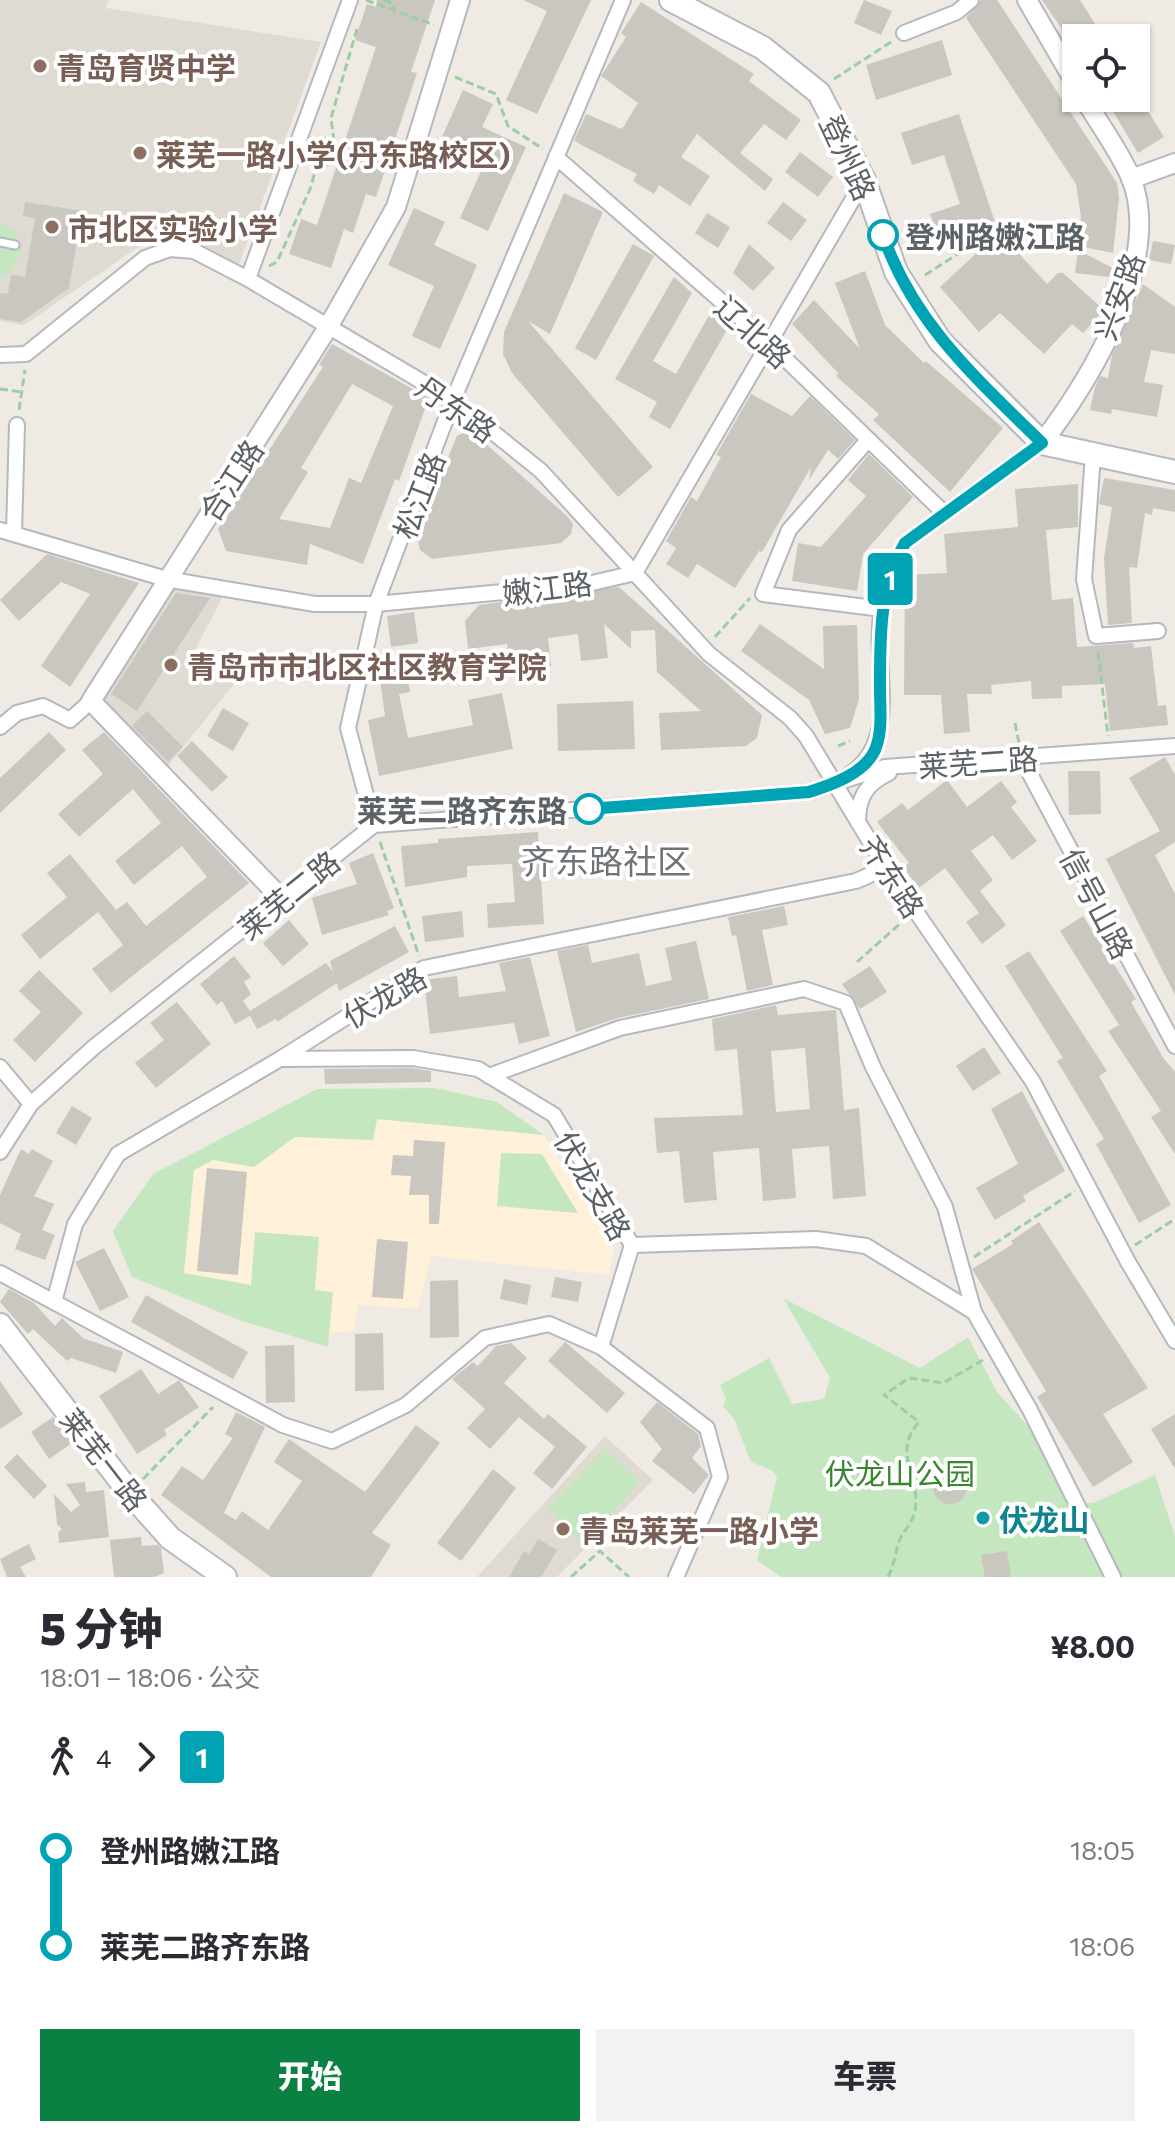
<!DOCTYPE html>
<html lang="zh">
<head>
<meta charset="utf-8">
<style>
	body { margin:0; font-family:Commissioner,"Noto Sans SC",sans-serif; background:#f2f2f3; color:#2b2b33; height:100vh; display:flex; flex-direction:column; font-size:30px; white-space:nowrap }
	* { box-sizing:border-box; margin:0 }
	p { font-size:26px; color:#7c7c81 }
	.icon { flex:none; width:44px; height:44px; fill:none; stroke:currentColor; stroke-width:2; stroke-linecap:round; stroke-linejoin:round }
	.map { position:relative; height:1577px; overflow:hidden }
	.side { display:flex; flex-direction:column; background:#fff; flex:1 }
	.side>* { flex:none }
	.badge { padding:0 16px; border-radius:6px; font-size:28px; line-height:52px }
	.buttons { position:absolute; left:1062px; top:24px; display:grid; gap:16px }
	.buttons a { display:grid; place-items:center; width:88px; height:88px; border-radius:0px; background:#fff; box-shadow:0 2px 6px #0004; font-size:40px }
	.map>.badge { position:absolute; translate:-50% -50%; box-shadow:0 0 0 4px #fff }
	.legs { display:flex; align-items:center; gap:12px; height:88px; padding:0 40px; font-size:26px }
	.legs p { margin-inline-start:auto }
	.overview { display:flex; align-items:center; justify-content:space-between; height:136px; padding:0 40px }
	h1 { font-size:44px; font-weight:800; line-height:60px }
	.action { display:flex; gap:16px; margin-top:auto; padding:16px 40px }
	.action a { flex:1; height:92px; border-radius:0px; background:#0b8043; color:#fff; font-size:32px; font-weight:800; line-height:92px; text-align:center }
	.action a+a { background:#f2f2f3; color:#2b2b33 }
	ul { padding:0 40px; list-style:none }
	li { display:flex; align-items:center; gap:28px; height:96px; font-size:30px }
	li i { display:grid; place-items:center; width:12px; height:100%; margin:0 10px; background:currentColor }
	li i::after { content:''; width:20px; height:20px; margin:-10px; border:6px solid; border-radius:50%; background:#fff }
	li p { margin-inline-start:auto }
	li:first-child i { background:linear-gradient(#0000 50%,currentColor 0) }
	li:last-child i { background:linear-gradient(currentColor 50%,#0000 0) }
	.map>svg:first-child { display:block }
	.commercial { fill:#fff1d9 }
	.education { fill:#dfdad2 }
	.green { fill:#c5e7c0 }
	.building { fill:#cac6c0; fill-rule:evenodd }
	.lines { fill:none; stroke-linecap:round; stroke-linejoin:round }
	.service-casing { stroke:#b5b8bc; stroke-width:11 }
	.minor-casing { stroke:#b5b8bc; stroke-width:18 }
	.tertiary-casing { stroke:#b5b8bc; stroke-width:22 }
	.secondary-casing { stroke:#b6babf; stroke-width:26 }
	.path { stroke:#9bcea3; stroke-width:3; stroke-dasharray:8 4; stroke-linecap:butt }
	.service { stroke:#fff; stroke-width:7 }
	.minor { stroke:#fff; stroke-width:14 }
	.tertiary { stroke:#fff; stroke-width:18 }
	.secondary { stroke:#fff; stroke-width:22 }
	.path-bridge { stroke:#9bcea3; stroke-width:3; stroke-dasharray:8 4; stroke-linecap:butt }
	.line-1-casing { stroke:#fff; stroke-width:18 }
	.line-1 { stroke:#00a3b4; stroke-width:12 }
	.education-dot { fill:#8d6e63; stroke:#fff; stroke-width:3 }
	.stop-1-dot { fill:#fff; stroke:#00a3b4; stroke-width:4 }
	.culture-dot { fill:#0f9aa8; stroke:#fff; stroke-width:3 }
	.labels { text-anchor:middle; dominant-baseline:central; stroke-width:8; stroke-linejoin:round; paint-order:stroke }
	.education-label { font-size:30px; font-weight:bold; fill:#785e54; stroke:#fff; text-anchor:start }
	.street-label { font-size:30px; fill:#5c6165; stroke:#fff }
	.stop-label { font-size:30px; font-weight:bold; fill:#5c6165; stroke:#fff; text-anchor:start }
	.park-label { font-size:30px; fill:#398632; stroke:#fff }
	.culture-label { font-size:30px; font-weight:bold; fill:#0d838f; stroke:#fff; text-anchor:start }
	.quarter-label { font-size:34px; fill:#6d7377; stroke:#fff }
</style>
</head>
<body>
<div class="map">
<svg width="1175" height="1577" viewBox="0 0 1175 1577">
	<rect width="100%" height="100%" fill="#efebe4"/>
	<polygon class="commercial" points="376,1119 544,1135 614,1247 609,1275 431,1256 418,1309 358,1305 354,1331 310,1334 119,1246 143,1187 185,1159"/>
	<g class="education">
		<polygon points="0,0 109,0 106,8 321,42 239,264 185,236 147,241 24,325 0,321"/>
		<polygon points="173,587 223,596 195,650 237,680 167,767 104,699"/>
		<polygon points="605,1436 653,1480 557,1577 477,1577"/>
	</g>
	<g class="green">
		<polygon points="0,224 14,230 22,250 12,271 0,277"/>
		<polygon points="435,1088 497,1102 544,1135 377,1119 373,1140 295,1137 254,1167 213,1160 194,1170 184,1273 251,1285 255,1232 319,1237 315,1290 333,1292 328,1347 239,1320 132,1277 113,1231 153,1174 317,1089"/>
		<polygon points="501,1153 542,1154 578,1213 497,1206"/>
		<polygon points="783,1298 920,1368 968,1337 997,1392 1029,1427 1057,1484 1074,1503 1093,1503 1155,1475 1175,1536 1175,1577 781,1577 757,1560 777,1477 773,1471 751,1462 734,1419 723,1406 726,1399 720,1385 769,1358 792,1404 824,1399 830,1378"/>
		<polygon points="605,1448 640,1482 583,1543 547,1509"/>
	</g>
	<g class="building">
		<polygon points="377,0 435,0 411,72 417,73 376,197 366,194 353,233 344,229 331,268 289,254 301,219 317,225 376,47 355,40 367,4 376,7"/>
		<polygon points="523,0 591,0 537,114 506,100 547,11"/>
		<polygon points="864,0 892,11 881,35 854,23"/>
		<polygon points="981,0 997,0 1117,183 1119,198 1113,253 1078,246 1081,217 1076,184 966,18"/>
		<polygon points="1042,0 1080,0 1104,38 1068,38"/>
		<polygon points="641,2 754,74 749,81 801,120 786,140 764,124 740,153 773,179 765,191 697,134 681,157 710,176 690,206 659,185 654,194 633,181 637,174 574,141 586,114 622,129 638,103 601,76 626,37 621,33"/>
		<polygon points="942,40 952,75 876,100 866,65"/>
		<polygon points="463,90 493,104 482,127 526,147 488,231 460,218 482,169 437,148"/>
		<polygon points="1105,98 1140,98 1164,137 1138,153"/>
		<polygon points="959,114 995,222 939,241 930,214 960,204 944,155 912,165 901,133"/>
		<polygon points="800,152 833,177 818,197 785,172"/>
		<polygon points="564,193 603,212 550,334 528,321 653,467 618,497 512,373 503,354 504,332"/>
		<polygon points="25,202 82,211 69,288 21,322 0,319 0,293 8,294 11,275 25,277 35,218 23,216"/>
		<polygon points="783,202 807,220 791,241 767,223"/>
		<polygon points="414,208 445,222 434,245 477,265 440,349 412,336 434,286 388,265"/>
		<polygon points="707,213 730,227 718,248 695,233"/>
		<polygon points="999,232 1047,284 1058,273 1063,273 1104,310 1083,333 1072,324 1044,354 1000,313 979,332 940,287"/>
		<polygon points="1153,241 1175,245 1171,264 1149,260"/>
		<polygon points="633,244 654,256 596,360 575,348"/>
		<polygon points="749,244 775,268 753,291 733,273"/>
		<polygon points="1078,250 1120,272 1118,278 1075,273"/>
		<polygon points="865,271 885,325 924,363 926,361 1003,428 950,492 873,420 879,414 836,376 838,373 792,324 814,300 860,349 835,283"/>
		<polygon points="674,277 692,293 653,361 676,374 712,310 731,323 670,429 649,417 657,402 615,379"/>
		<polygon points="1143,284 1175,307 1175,354 1151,350 1144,382 1163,385 1157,417 1112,409 1111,414 1090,410 1095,387 1100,376 1108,378 1112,355"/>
		<path d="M332,344L429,398L399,481L395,479L363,564L310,544L307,565L226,551L218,529L323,367L319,365ZM352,384L393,406L361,483L349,478L330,528L279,519L308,472L301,468Z"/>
		<polygon points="751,394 792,416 810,396 855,440 838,459 828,450 809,480 811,467 762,552 759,551 735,588 697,564 688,578 666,564 676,548 666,541 691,497 697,501 721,457 716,455"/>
		<polygon points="466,432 476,435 568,517 573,524 571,534 561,543 432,559 420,550 416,534 457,436"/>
		<polygon points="869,454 913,497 863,554 857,591 792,581 798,543 821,547 866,496 848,480"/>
		<polygon points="1104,478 1175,490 1175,512 1153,508 1152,515 1145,513 1137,568 1129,567 1132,623 1108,625 1104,558 1112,507 1099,504"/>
		<polygon points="1078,484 1078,527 1046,530 1052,600 1073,598 1077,647 1133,643 1134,648 1151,646 1158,706 1166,705 1168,725 1110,731 1105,684 1062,686 1062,698 1032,699 1031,681 991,685 992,694 967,694 970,732 944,734 941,695 904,695 905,575 947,573 944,534 1018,527 1015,489"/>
		<polygon points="47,554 139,583 70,687 41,666 90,594 61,582 19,621 0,600"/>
		<polygon points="619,587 762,715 757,738 746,746 661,750 659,713 701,711 657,672 655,630 631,631 631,649 604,624 608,658 581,661 578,634 548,638 551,666 510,671 507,644 468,649 465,621 479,605"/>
		<polygon points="176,593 210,598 137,711 111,694"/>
		<polygon points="414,612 418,643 391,647 387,616"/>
		<polygon points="760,624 824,669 823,626 857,625 859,699 850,728 825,734 809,700 741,651"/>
		<polygon points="406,661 410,692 399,694 408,738 473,725 468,700 502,693 513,749 379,776 368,720 385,716 378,665"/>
		<polygon points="633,701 635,749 558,751 557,704"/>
		<polygon points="223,708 249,723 233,751 207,736"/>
		<polygon points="147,711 183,747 168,762 132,726"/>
		<polygon points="49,732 66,750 0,813 0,778"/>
		<polygon points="104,732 249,883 111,993 92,969 123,945 98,912 40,959 21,935 67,897 47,873 70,854 116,910 127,902 146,926 207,877 182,846 134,885 115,861 161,823 133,789 79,837 58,814 103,774 82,750"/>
		<polygon points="192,741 228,777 212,792 177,756"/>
		<polygon points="1165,757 1175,775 1175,842 1155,855 1175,894 1175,995 1106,859 1160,831 1129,778"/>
		<polygon points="1068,771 1100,771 1101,814 1069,815"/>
		<polygon points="947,780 967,807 1001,781 1017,802 1011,807 1037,841 1012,860 993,835 971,851 993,880 980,891 1006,925 982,944 966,922 979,913 945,868 919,888 903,867 909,863 877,822 902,803 908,810"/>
		<polygon points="538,832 544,924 488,928 487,904 515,902 512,864 467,866 467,877 405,887 401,846 438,843 438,839"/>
		<polygon points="373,853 394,908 387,911 389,915 322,935 312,898 357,884 349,863"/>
		<polygon points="784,906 788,925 762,930 773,985 747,991 736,935 732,936 728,917"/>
		<polygon points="462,911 464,937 425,942 422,916"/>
		<polygon points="1083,916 1136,999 1131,1002 1164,1059 1175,1072 1175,1154 1151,1117 1161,1111 1108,1031 1119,1025 1060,931"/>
		<polygon points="289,920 309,944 283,966 263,943"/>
		<polygon points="395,926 409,952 339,991 337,983 277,1022 276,1019 257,1029 250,1016 235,1024 222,1001 217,1005 200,984 234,956 251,977 244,982 251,994 243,1001 250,1011 326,963 333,972 330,961"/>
		<polygon points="696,941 709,999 618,1018 576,1032 557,951 588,945 592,963 639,953 646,986 672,980 665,948"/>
		<polygon points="1029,951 1107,1071 1099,1076 1171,1205 1139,1223 1096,1144 1104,1139 1057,1061 1063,1058 1005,966"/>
		<polygon points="530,957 550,1036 519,1044 514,1023 430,1034 424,980 431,992 430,979 457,976 459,997 506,991 499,963"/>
		<polygon points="870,966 887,992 860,1009 842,984"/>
		<polygon points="39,970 83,1013 35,1062 13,1040 41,1012 19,991"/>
		<polygon points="177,1002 211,1044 156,1088 135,1063 164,1040 150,1023"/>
		<path d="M776,1005L778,1015L836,1010L844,1110L859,1108L866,1196L833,1199L829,1146L792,1149L796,1198L763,1201L759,1148L713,1152L717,1200L684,1203L679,1151L657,1153L654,1118L743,1115L737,1049L715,1051L712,1019ZM805,1048L810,1109L776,1112L771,1051Z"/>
		<polygon points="984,1047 1001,1073 973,1091 956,1066"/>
		<polygon points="412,1068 431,1071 431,1082 325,1084 324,1069"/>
		<polygon points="1022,1091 1065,1171 1023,1196 1026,1201 995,1220 976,1188 1018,1164 991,1109"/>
		<polygon points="72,1106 92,1118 76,1145 56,1133"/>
		<polygon points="414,1140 445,1142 439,1224 429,1224 429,1195 409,1195 411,1176 391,1175 393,1155 413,1156"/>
		<polygon points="21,1149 29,1154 32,1149 53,1161 34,1196 54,1204 42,1230 55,1235 45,1260 15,1249 21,1234 0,1223 0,1195"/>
		<polygon points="207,1168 247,1172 238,1275 197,1271"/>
		<polygon points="1039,1222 1148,1388 1103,1414 1133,1462 1093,1487 1037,1397 1046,1391 972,1269 1013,1244 1011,1241"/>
		<polygon points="377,1239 408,1242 403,1299 372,1297"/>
		<polygon points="104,1248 129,1297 100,1311 75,1262"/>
		<polygon points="555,1277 582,1282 578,1302 551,1297"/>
		<polygon points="504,1279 531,1285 527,1305 500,1299"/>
		<polygon points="458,1280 459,1337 430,1338 430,1281"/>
		<polygon points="9,1289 34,1303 55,1326 62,1318 83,1338 123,1352 116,1373 71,1358 67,1361 33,1329 28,1334 0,1302"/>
		<polygon points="146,1295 248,1352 233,1379 131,1322"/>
		<polygon points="383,1333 384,1390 355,1391 355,1334"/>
		<polygon points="565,1342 625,1393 607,1413 548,1361"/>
		<polygon points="511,1343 527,1358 504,1383 544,1419 548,1414 587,1447 552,1489 533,1473 555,1447 519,1417 490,1449 467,1428 485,1409 452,1379 473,1362 478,1366 496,1346"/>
		<polygon points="294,1345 295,1402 266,1403 265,1346"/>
		<polygon points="141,1369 158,1394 179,1380 199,1407 164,1430 167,1435 137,1454 99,1396"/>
		<polygon points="0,1381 23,1414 0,1429"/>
		<polygon points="657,1402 698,1434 701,1446 692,1458 709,1475 694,1494 652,1461 662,1449 640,1422"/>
		<polygon points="236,1412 265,1427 224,1513 236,1520 242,1511 268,1530 302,1481 274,1462 289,1439 365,1492 416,1425 440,1443 372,1533 391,1545 371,1577 271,1577 161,1495 182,1466 203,1480 233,1438 225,1434"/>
		<polygon points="1175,1414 1175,1469 1151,1429"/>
		<polygon points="53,1417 72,1443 49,1459 31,1432"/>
		<polygon points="17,1454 47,1486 34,1499 4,1467"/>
		<polygon points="493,1469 516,1488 461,1561 437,1543"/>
		<circle cx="950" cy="1487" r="17"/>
		<polygon points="85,1482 86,1492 104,1490 109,1537 59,1543 58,1533 62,1529 57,1524 54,1494 71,1512 80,1505 66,1484"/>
		<polygon points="141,1537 142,1546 157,1545 161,1548 164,1573 154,1577 114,1577 110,1540"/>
		<polygon points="538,1539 557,1550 541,1577 509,1577 524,1551 529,1554"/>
		<polygon points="29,1544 36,1559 20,1567 26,1577 7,1577 0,1559"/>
		<polygon points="1007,1551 1011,1577 985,1577 981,1555"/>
	</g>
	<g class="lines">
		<g class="service-casing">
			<polyline id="service" points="0,242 15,245"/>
		</g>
		<g class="minor-casing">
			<g id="minor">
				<polyline points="904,33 957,12 971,0"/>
				<polyline points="556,157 768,342 944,513"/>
				<polyline points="250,273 350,0"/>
				<polyline points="0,355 26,354 145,258 170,249 194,251 248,279 453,400 541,471 709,654 790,718 806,736 886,868 1033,1082 1128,1262 1175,1341"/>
				<polyline points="868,440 789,530 763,594 882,609"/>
				<polyline points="1093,455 1084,579 1096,636 1158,631"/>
				<polyline points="0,530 166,579 315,604 376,604 588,584 635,573 864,180"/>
				<polyline points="14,532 17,425"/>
				<polyline points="0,727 17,713 43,706 70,720 91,701"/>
				<polyline points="1022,759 1175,1046"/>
				<path d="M849,775C899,742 876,677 880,626C881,598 892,567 905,543L1042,443"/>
				<path d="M858,822C858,797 866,784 889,773"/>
				<polyline points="374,825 348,728 376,604 453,400 623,0"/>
				<polyline points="280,1059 413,1058 478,1069 554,1115 632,1245 601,1347"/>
				<polyline points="0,1067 31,1104"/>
				<polyline points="489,1076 620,1028 804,989 846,1003 873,1067 945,1207 974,1312"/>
				<polyline points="0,1152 31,1104 94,1047 374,825 809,792 885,767 1175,746"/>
				<polyline points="632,1245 816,1239 866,1246 974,1312 1030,1410 1113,1577"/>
				<polyline points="0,1273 283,1425 332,1441 406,1405 485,1338 549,1324 601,1347 707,1428 720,1477 676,1577"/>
				<polyline points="54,1302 75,1224 118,1154 280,1059 424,968 856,881 886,868"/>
			</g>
		</g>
		<g class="tertiary-casing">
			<g id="tertiary">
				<polyline points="1027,0 1076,84"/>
				<polyline points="1131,179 1175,163"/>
				<path d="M1042,443C1090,380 1164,260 1131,178C1119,150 1099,124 1084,98"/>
				<polyline points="282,899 91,701 327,329 396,207 460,0"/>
			</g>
		</g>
		<g class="secondary-casing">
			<g id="secondary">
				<polyline points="671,0 763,48 819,93 864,180 896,272 940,341 1042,443 1175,472"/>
				<polyline points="0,1325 130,1493 170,1538 225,1577"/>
			</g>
		</g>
		<g class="path">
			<polyline points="366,0 434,25"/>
			<polyline points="384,0 394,4 393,11"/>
			<polyline points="455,77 496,94 508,126 543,149"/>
			<polyline points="834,79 891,42"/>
			<polyline points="334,141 331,118 357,29"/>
			<polyline points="269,266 277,262 311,187 317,163 326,166 332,149 313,141"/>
			<polyline points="925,275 975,243"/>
			<polyline points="0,389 22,392"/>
			<polyline points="19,410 25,370"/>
			<polyline points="715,637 750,598"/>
			<polyline points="1098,652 1108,736"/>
			<polyline points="1015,723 1019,743"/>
			<polyline points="838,746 850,741"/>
			<polyline points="380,842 419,956"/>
			<polyline points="857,962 903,921"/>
			<polyline points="1135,1245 1175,1219"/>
			<polyline points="974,1257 1075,1191"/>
			<polyline points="143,1479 213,1407"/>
			<polyline points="571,1577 600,1551 629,1577"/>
			<path d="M888,1577C896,1562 896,1545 901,1537C907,1527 913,1522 915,1510C921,1474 891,1454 919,1422L884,1395L909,1378L943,1383L983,1360"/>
		</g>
		<use href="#service" class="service"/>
		<use href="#minor" class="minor"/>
		<use href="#tertiary" class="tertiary"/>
		<use href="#secondary" class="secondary"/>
		<polyline class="path-bridge" points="317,163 322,138 334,141"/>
	</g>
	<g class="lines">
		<g class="line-1-casing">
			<path id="line-1" d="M589,809L809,792C831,785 864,774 875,750C883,731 880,708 880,688C880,637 879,589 905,543L1042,443C977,379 913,323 883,235"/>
		</g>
		<use href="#line-1" class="line-1"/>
	</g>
	<g class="education-dot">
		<circle cx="40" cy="66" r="8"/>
		<circle cx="140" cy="153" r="8"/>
		<circle cx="52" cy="227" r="8"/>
		<circle cx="171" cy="665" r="8"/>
		<circle cx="563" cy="1529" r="8"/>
	</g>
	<g class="stop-1-dot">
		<circle cx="883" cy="235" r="14"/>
		<circle cx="589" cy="809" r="14"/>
	</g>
	<circle class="culture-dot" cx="983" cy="1518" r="8"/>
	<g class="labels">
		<g class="education-label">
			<text x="56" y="66">青岛育贤中学</text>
			<text x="156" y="153">莱芜一路小学(丹东路校区)</text>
			<text x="68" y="227">市北区实验小学</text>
			<text x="187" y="665">青岛市市北区社区教育学院</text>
			<text x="579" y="1529">青岛莱芜一路小学</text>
		</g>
		<g class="street-label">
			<text transform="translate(849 157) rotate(65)">登州路</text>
			<text transform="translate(1118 296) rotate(-70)">兴安路</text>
			<text transform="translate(754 331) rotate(42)">辽北路</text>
			<text transform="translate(457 408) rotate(35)">丹东路</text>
			<text transform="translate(230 480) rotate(-57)">合江路</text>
			<text transform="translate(418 495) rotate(-69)">松江路</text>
			<text transform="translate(547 587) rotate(-7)">嫩江路</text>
			<text transform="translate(978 761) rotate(-4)">莱芜二路</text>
			<text transform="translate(893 876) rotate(57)">齐东路</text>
			<text transform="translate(288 894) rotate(-39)">莱芜二路</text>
			<text transform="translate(1098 903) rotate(62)">信号山路</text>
			<text transform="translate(384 996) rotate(-30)">伏龙路</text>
			<text transform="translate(594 1185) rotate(60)">伏龙支路</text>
			<text transform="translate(105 1459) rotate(52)">莱芜一路</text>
		</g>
		<g class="stop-label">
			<text x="905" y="235">登州路嫩江路</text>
			<text x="567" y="809" text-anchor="end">莱芜二路齐东路</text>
		</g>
		<g class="park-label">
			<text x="900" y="1472">伏龙山公园</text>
		</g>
		<g class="culture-label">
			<text x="999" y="1518">伏龙山</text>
		</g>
		<g class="quarter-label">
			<text x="606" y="860">齐东路社区</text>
		</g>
	</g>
</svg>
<div class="buttons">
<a><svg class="icon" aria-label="locate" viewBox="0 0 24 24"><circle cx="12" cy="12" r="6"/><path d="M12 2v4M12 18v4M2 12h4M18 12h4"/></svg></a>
</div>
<b class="badge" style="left:890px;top:579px;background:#00a3b4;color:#fff">1</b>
</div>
<section class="side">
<div class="overview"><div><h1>5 分钟</h1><p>18:01 – 18:06 · 公交</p></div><b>¥8.00</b></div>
<div class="legs"><svg class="icon" aria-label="walk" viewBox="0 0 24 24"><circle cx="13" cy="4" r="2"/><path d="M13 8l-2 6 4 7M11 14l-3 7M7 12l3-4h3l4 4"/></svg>4<svg class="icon" aria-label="forward" viewBox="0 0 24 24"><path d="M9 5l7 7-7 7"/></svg><b class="badge" style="background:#00a3b4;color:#fff">1</b></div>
<ul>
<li><i style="color:#00a3b4"></i><b>登州路嫩江路</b><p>18:05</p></li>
<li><i style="color:#00a3b4"></i><b>莱芜二路齐东路</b><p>18:06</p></li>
</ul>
<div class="action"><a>开始</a><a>车票</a></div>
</section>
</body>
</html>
